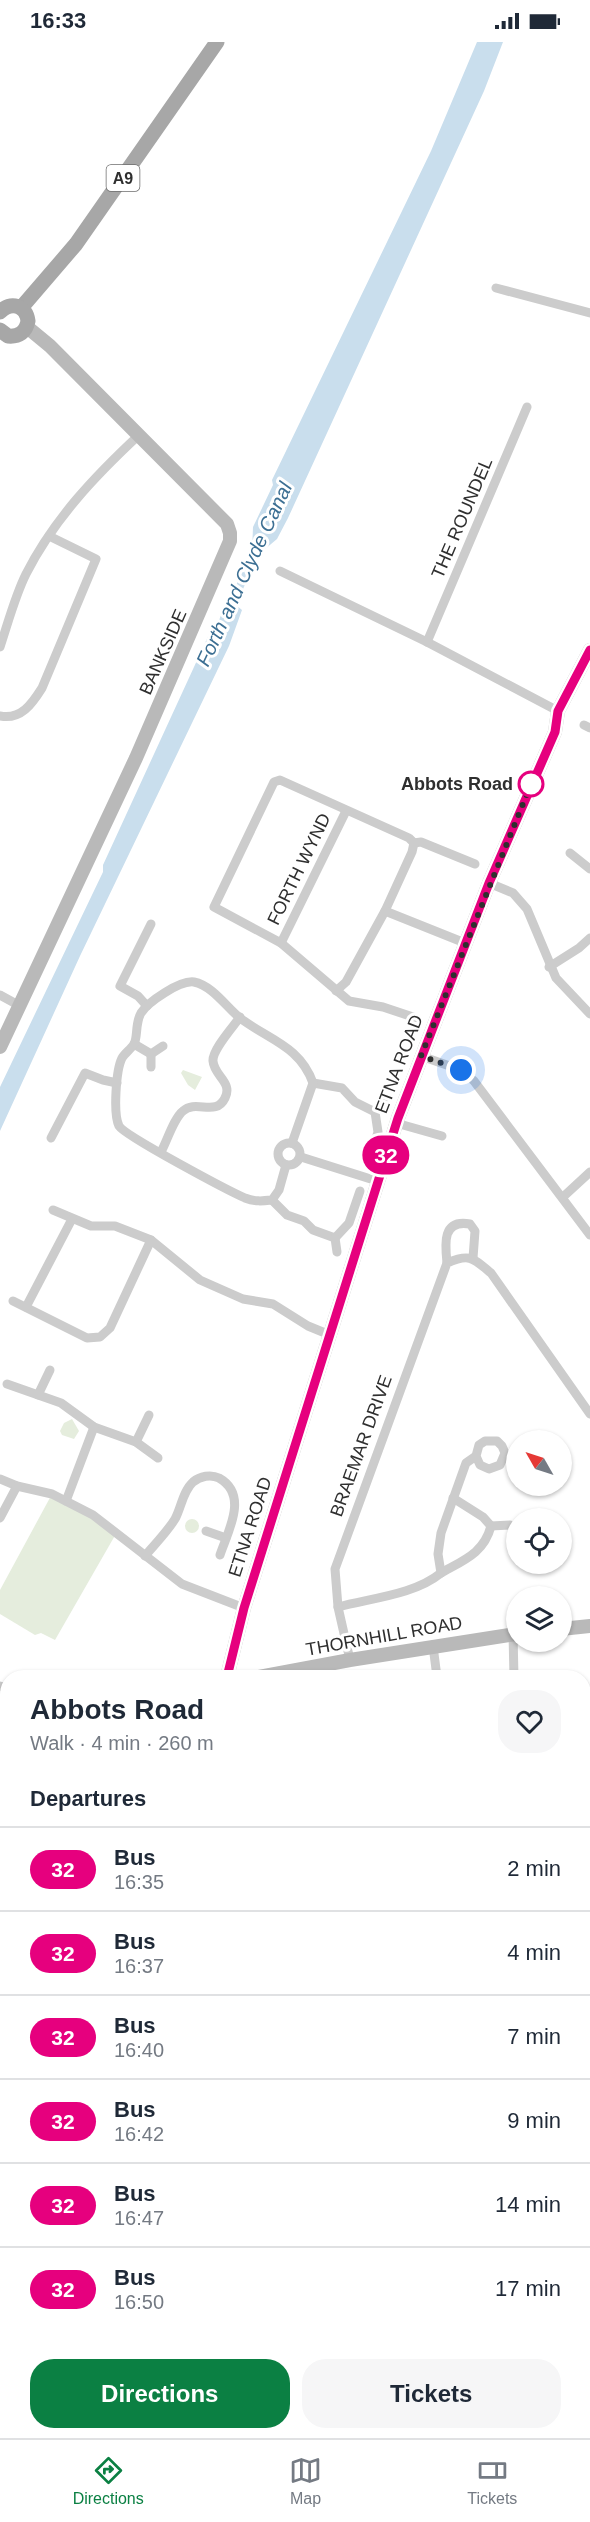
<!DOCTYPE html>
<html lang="en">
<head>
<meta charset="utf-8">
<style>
	body { margin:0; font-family:Arial,sans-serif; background:#f6f6f7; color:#1f2937; height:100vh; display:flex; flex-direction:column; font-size:22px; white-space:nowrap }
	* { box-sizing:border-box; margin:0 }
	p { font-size:20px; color:#747a83 }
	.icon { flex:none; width:33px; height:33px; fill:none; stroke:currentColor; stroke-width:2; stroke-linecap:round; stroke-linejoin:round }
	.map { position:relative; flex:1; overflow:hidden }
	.drawer { position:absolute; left:0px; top:1628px; width:591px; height:770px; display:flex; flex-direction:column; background:#fff; border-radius:24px 24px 0 0; box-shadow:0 2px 4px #0004 }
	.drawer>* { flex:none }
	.badge { padding:0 12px; border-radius:20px; font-size:21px; line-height:39px }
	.needle { width:39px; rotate:309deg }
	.fabs { position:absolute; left:506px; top:1388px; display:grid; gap:12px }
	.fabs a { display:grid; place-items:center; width:66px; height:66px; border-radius:50%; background:#fff; box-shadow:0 2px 4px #0004; font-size:30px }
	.you { position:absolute; width:30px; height:30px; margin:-15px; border:4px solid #fff; border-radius:50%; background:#1a73e8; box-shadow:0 0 0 9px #1a73e833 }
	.map>.badge { position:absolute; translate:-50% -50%; box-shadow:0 0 0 3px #fff }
	h2 { padding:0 30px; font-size:22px; line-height:54px }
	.round { display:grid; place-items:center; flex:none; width:63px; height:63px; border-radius:24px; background:#f6f6f7 }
	.summary { display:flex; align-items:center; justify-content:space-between; height:102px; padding:0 30px }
	h1 { font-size:28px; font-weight:800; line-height:45px }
	.button { display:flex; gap:12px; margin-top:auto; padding:12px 30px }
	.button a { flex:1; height:69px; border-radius:24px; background:#0b8043; color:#fff; font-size:24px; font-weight:800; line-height:69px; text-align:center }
	.button a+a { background:#f6f6f7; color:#1f2937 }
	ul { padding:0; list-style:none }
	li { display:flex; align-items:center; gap:18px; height:84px; padding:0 30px; border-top:2px solid #e0e1e3 }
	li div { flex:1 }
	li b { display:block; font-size:22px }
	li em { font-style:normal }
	li .badge { min-width:66px; font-weight:700; text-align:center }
	.status { display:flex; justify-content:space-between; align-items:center; height:42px; padding:0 30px; background:#fff; direction:ltr }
	.status svg { height:16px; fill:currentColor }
	.dock { display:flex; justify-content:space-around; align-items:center; height:84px; border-top:2px solid #e0e1e3; background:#fff; font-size:16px; color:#747a83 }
	.dock a { display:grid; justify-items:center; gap:3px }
	.dock .active { color:#0b8043 }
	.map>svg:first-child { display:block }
	.green { fill:#e5eddd }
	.water { fill:#c9deed }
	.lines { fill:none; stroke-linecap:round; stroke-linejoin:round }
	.street { stroke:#ccc; stroke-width:9 }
	.secondary { stroke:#b9b9b9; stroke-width:14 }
	.primary { stroke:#a7a7a7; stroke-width:15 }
	.line-casing { stroke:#fff; stroke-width:14 }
	.line { stroke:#e6007e; stroke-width:9 }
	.walk { stroke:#2f2f2f; stroke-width:6; stroke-dasharray:0 10.8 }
	.stop-dot { fill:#fff; stroke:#e6007e; stroke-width:3 }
	.labels { text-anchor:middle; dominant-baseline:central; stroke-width:6; stroke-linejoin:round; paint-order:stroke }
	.shield { fill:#fff; stroke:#6d6d6d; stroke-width:1.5 }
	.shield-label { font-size:16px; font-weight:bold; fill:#2f2f2f }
	.street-label { font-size:18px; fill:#2f2f2f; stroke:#fff }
	.stop-label { font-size:18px; font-weight:bold; fill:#2f2f2f; stroke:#fff; text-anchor:end }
	.water-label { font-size:20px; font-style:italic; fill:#3c6f93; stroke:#fff }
</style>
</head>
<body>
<div class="status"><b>16:33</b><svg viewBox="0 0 49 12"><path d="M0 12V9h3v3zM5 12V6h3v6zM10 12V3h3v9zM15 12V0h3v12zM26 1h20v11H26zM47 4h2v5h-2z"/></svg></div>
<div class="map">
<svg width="590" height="2396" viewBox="0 0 590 2396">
	<rect width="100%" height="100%" fill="#fff"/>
	<g class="green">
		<polygon points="183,1028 202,1035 195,1048 188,1043 181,1031"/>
		<polygon points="72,1377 79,1389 74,1397 62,1393 60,1389 64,1381"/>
		<polygon points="52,1452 117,1490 55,1598 41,1591 35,1593 0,1572 0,1548"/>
		<circle cx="192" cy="1484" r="7"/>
	</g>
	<polygon class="water" points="477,0 503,0 484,49 288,476 277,497 258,513 236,563 242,568 229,604 80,914 0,1089 0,1045 103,830 103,823 211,588 218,581 226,560 228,560 252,510 253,485 273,443 272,438 431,109"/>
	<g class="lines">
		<g class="street">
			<polyline points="496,246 590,271"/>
			<polyline points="280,529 427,600 558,669"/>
			<polyline points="427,600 527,365"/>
			<path d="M0,605C8,581 15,554 26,532C54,477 95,434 139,393"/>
			<path d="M0,674C21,678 32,662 42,646L96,517L49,494"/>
			<polyline points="584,683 590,686"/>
			<polyline points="414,801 421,800 475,822"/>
			<polyline points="570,811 590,827"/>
			<polyline points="489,841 513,851 527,867 556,936 590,972"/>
			<polyline points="385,869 412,810 414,801 409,796 280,738 274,740 214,865 281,901 349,959 383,965 416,976"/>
			<polyline points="281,901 346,769"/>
			<polyline points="549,925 579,906 590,896"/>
			<polyline points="336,949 346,940 385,869 465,901"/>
			<polyline points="0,953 20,964"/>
			<polyline points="147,964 138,954 120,944 151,882"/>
			<polyline points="134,1002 151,1012 163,1004"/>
			<polyline points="151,1012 151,1025"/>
			<polyline points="421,1014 461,1028 474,1039 590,1193"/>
			<polyline points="313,1041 342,1046 355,1060 375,1070 378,1090 368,1122"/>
			<polyline points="375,1070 387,1059"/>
			<polyline points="396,1081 442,1094"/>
			<polyline points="51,1096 85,1031 103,1038 117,1041"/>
			<circle cx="289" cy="1112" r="11"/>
			<path d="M161,1110C167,1099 174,1076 183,1069C196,1057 216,1075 225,1056C233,1040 214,1034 213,1019C212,1008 233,985 240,975"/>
			<polyline points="301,1115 377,1139"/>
			<path d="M286,1123L279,1148L272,1158C263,1159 255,1160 245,1156C229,1149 125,1094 119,1084C113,1072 116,1028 122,1016C125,1011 131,1007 134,1002C138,995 135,981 141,971C148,960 180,938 194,940C213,944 226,965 240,976C269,998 300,1004 313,1041L292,1101"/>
			<polyline points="563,1155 590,1130"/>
			<polyline points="272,1158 287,1173 304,1179 313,1188 335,1196 349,1181 360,1149"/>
			<polyline points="53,1168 91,1184 115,1184 151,1198 200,1238 243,1257 273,1262 308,1284 330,1293"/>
			<polyline points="335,1196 337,1210"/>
			<path d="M447,1221C445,1202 442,1177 470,1182L475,1189L473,1216"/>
			<polyline points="13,1259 87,1296 100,1295 110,1286 151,1198"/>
			<polyline points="26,1265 72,1177"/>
			<polyline points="7,1342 61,1361 94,1385 136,1400 158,1416"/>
			<polyline points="38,1353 50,1328"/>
			<polyline points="136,1400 149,1373"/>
			<polyline points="0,1437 17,1444 52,1452 93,1473 182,1542 244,1566"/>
			<polyline points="66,1459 94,1385"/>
			<polyline points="0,1476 17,1444"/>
			<polyline points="491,1484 510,1483"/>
			<polyline points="206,1489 226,1496"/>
			<path d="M145,1514C155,1502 167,1490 175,1477C181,1466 183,1449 193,1440C200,1434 211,1432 219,1436C249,1453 228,1489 220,1513"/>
			<path d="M441,1531C464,1518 484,1511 491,1484L483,1475L453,1456"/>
			<path d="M338,1565C371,1556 414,1553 441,1531L438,1512L441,1491L466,1421L476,1414L479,1403L485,1399H497L502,1404L505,1411L500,1423L489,1427L480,1423L476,1414"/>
			<polyline points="513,1592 514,1635"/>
			<polyline points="433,1604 437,1635"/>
			<path d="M350,1618L338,1565L335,1527L447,1221C470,1211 473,1216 491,1231L590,1372"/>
			<polyline points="0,1644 8,1646"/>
			<polyline points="584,1683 590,1665"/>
			<polyline points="0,1778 8,1782"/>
			<polyline points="0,1983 8,1972"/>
			<polyline points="584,1998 590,1983"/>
			<polyline points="194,2390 201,2396"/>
			<polyline points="362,2390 369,2396"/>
			<polyline points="525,2390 533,2396"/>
			<polyline points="227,2396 233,2390"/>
			<polyline points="382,2396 387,2390"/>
		</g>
		<g class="secondary">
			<polyline points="0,1005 136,716 230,499 230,491 227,482 50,304 27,285"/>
			<polyline points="561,1587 590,1584"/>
			<polyline points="227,1635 244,1566 398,1076 489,841 555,690 558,669 590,608"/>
			<polyline points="259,1635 350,1618 516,1592"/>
			<polyline points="0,1839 8,1843"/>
			<polyline points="584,2185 590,2204"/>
			<polyline points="584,2210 590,2218"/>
		</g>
		<g class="primary">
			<polyline points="21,266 76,202 217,0"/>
			<path d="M0,270C11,259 26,263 28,279C26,290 19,295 8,294L0,288"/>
		</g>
	</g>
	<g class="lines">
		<g class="line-casing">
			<polyline id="line" points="227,1635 244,1566 398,1076 489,841 555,690 558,669 590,608"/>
		</g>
		<use href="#line" class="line"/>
		<polyline class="walk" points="461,1028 421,1014 531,742"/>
	</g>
	<circle class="stop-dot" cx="531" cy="742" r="12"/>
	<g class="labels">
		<rect class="shield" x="106.5" y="123" width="33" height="26" rx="4.5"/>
		<g class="shield-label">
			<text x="123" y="136">A9</text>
		</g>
		<g class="street-label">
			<text transform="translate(462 476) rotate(-67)">THE ROUNDEL</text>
			<text transform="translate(163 610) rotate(-66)">BANKSIDE</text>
			<text transform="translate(299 827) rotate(-64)">FORTH WYND</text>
			<text transform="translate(399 1022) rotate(-69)">ETNA ROAD</text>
			<text transform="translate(361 1404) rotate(-70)">BRAEMAR DRIVE</text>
			<text transform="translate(250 1485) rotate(-72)">ETNA ROAD</text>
			<text transform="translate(384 1594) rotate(-10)">THORNHILL ROAD</text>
		</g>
		<g class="stop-label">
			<text x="513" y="742">Abbots Road</text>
		</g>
		<g class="water-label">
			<text transform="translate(244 532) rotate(-65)">Forth and Clyde Canal</text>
		</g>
	</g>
</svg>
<div class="fabs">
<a><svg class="needle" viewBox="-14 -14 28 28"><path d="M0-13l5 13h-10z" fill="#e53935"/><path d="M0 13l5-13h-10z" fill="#747a83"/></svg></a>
<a><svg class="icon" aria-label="locate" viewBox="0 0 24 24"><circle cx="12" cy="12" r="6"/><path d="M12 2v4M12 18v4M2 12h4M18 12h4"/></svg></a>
<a><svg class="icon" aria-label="layers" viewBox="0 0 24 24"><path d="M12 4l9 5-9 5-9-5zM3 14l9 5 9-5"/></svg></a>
</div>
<div class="you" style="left:461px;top:1028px"></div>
<b class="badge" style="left:386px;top:1113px;background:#e6007e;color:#fff">32</b>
<section class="drawer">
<div class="summary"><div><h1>Abbots Road</h1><p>Walk · 4 min · 260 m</p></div><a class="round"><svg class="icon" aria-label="heart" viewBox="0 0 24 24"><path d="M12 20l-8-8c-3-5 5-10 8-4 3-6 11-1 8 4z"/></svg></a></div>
<h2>Departures</h2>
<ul>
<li><span class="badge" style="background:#e6007e;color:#fff">32</span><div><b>Bus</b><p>16:35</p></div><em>2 min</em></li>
<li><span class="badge" style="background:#e6007e;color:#fff">32</span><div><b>Bus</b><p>16:37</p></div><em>4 min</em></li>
<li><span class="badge" style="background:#e6007e;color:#fff">32</span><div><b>Bus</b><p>16:40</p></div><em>7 min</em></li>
<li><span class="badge" style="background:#e6007e;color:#fff">32</span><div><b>Bus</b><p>16:42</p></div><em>9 min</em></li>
<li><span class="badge" style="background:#e6007e;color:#fff">32</span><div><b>Bus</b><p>16:47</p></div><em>14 min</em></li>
<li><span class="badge" style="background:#e6007e;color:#fff">32</span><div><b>Bus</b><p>16:50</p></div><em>17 min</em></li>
</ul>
<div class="button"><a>Directions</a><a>Tickets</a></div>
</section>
</div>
<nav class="dock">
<a class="active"><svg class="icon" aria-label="directions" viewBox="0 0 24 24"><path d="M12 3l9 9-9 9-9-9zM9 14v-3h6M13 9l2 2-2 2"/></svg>Directions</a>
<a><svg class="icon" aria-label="map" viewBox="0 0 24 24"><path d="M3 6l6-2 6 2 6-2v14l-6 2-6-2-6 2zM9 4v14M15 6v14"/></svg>Map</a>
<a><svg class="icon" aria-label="tickets" viewBox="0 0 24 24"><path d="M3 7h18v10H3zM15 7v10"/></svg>Tickets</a>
</nav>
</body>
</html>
